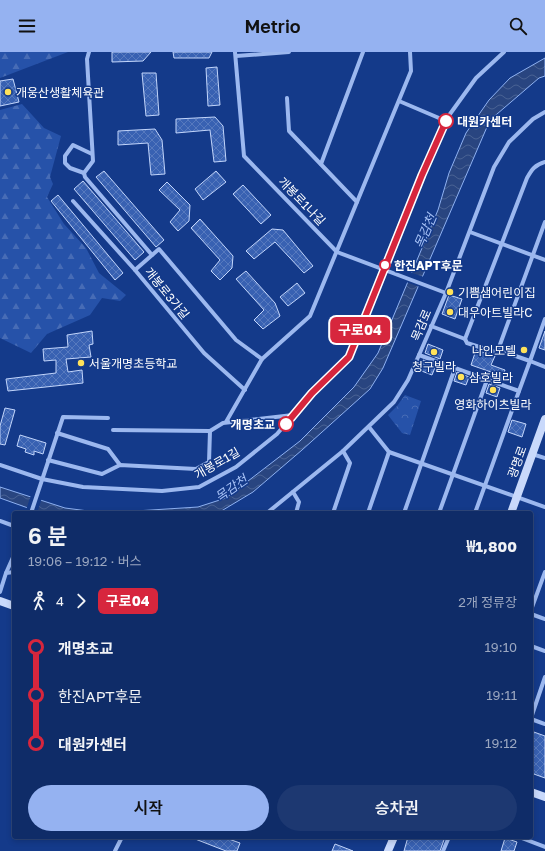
<!DOCTYPE html>
<html lang="ko">
<head>
<meta charset="utf-8">
<style>
	body { margin:0; font-family:"Golos Text","Noto Sans KR",sans-serif; background:#1d3871; color:#f1f3f6; height:100vh; display:flex; flex-direction:column; font-size:15px; white-space:nowrap }
	* { box-sizing:border-box; margin:0 }
	p { font-size:13px; color:#9ba7c0 }
	.icon { flex:none; width:22px; height:22px; fill:none; stroke:currentColor; stroke-width:2; stroke-linecap:round; stroke-linejoin:round }
	.map { position:relative; flex:1; overflow:hidden }
	.sheet { position:absolute; left:12px; top:459px; width:521px; height:328px; display:flex; flex-direction:column; background:#0f2c68; border-radius:4px; box-shadow:0 2px 6px #0003,0 0 0 1px #2f487c }
	.sheet>* { flex:none }
	.badge { padding:0 8px; border-radius:6px; font-size:14px; line-height:26px }
	.map>.badge { position:absolute; translate:-50% -50%; box-shadow:0 0 0 2px #fff }
	.legs { display:flex; align-items:center; gap:6px; height:44px; padding:0 16px; font-size:13px }
	.legs p { margin-inline-start:auto }
	.headline { display:flex; align-items:center; justify-content:space-between; height:68px; padding:0 16px }
	h1 { font-size:22px; font-weight:600; line-height:30px }
	.action { display:flex; gap:8px; margin-top:auto; padding:8px 16px }
	.action a { flex:1; height:46px; border-radius:24px; background:#95b2f1; color:#111; font-size:16px; font-weight:600; line-height:46px; text-align:center }
	.action a+a { background:#1d3871; color:#f1f3f6 }
	ul { padding:0 16px; list-style:none }
	li { display:flex; align-items:center; gap:14px; height:48px; font-size:15px }
	li i { display:grid; place-items:center; width:6px; height:100%; margin:0 5px; background:currentColor }
	li i::after { content:''; width:10px; height:10px; margin:-5px; border:3px solid; border-radius:50%; background:#0f2c68 }
	li p { margin-inline-start:auto }
	li:first-child i { background:linear-gradient(#0000 50%,currentColor 0) }
	li:last-child i { background:linear-gradient(currentColor 50%,#0000 0) }
	header { display:flex; justify-content:space-between; align-items:center; height:52px; padding:0 16px; background:#95b2f1; color:#111; font-size:18px; font-weight:600 }
	.map>svg:first-child { display:block }
	.forest { fill:url(#forest-firs) }
	.park { fill:url(#park-crowns) }
	.water { fill:url(#water-waves); stroke:#8eb1f2 }
	.pier { fill:#143a8a }
	.building { fill:url(#building-cross-hatch); stroke:#c2d5fb }
	.lines { fill:none; stroke-linecap:round; stroke-linejoin:round }
	.street { stroke:#9cb8ef; stroke-width:4 }
	.secondary { stroke:#c9d9fb; stroke-width:8 }
	.line-1-casing { stroke:#fff; stroke-width:9 }
	.line-1 { stroke:#d7263d; stroke-width:6 }
	.poi-dot { fill:#ffe25a; stroke:#143a8a; stroke-width:1.5 }
	.stop-1-dot { fill:#fff; stroke:#d7263d; stroke-width:2 }
	.labels { text-anchor:middle; dominant-baseline:central; stroke-width:3; stroke-linejoin:round; paint-order:stroke }
	.poi-label { font-size:12px; fill:#fff; stroke:#143a8a; text-anchor:start }
	.stop-label { font-size:12px; font-weight:bold; fill:#fff; stroke:#143a8a; text-anchor:start }
	.street-label { font-size:12px; fill:#fff; stroke:#143a8a }
	.water-label { font-size:13px; font-style:italic; fill:#a7c2f7; stroke:#143a8a }
</style>
</head>
<body>
<header><svg class="icon" aria-label="menu" viewBox="0 0 24 24"><path d="M4 6h16M4 12h16M4 18h16"/></svg>Metrio<svg class="icon" aria-label="search" viewBox="0 0 24 24"><circle cx="10" cy="10" r="6"/><path d="M15 15l6 6"/></svg></header>
<div class="map">
<svg width="545" height="799" viewBox="0 0 545 799">
	<defs>
		<pattern id="forest-firs" width="22" height="20" patternUnits="userSpaceOnUse"><rect width="22" height="20" fill="#2652a9"/><path d="M5 1l3.5 6h-7zM16 11l3.5 6h-7z" fill="#476cb6"/></pattern>
		<pattern id="park-crowns" width="20" height="18" patternUnits="userSpaceOnUse"><rect width="20" height="18" fill="#2652a9"/><path d="M2 6a3 3 0 1 1 6 0M12 15a3 3 0 1 1 6 0" fill="none" stroke="#476cb6"/></pattern>
		<pattern id="water-waves" width="16" height="10" patternUnits="userSpaceOnUse"><rect width="16" height="10" fill="#294580"/><path d="M0 5q4-4 8 0t8 0" fill="none" stroke="#496193"/></pattern>
		<pattern id="building-cross-hatch" width="8" height="8" patternUnits="userSpaceOnUse"><rect width="8" height="8" fill="#3861b2"/><path d="M0 0l8 8M0 8l8-8" fill="none" stroke="#5679be"/></pattern>
	</defs>
	<rect width="100%" height="100%" fill="#143a8a"/>
	<g class="forest">
		<polygon points="0,0 68,0 0,26"/>
		<polygon points="22,52 44,76 61,84 50,125 53,132 47,145 64,172 86,196 99,221 126,243 120,249 102,246 90,263 47,282 31,301 0,286 0,58"/>
	</g>
	<polygon class="park" points="405,343 421,349 410,383 402,381 388,363 397,354"/>
	<polygon class="water" points="545,6 545,24 539,26 490,68 383,316 370,337 302,398 253,440 218,461 42,461 0,446 0,435 65,456 104,461 198,455 226,446 300,389 354,335 378,301 438,158 449,121 466,81 489,48 510,26"/>
	<g class="pier">
		<polygon points="409,220 424,225 420,235 406,230"/>
		<polygon points="31,443 42,446 37,461 26,458"/>
	</g>
	<g class="building">
		<polygon points="112,0 151,0 143,9 112,10"/>
		<polygon points="173,0 212,0 209,6 174,6"/>
		<polygon points="217,15 220,53 208,54 206,16"/>
		<polygon points="142,21 156,21 159,63 146,64"/>
		<polygon points="13,27 19,50 0,54 0,29"/>
		<polygon points="215,65 223,74 226,109 214,110 210,78 176,81 176,67"/>
		<polygon points="155,77 162,88 165,122 151,123 148,91 118,93 118,79"/>
		<polygon points="104,119 164,188 156,195 96,125"/>
		<polygon points="216,119 226,130 203,148 195,137"/>
		<polygon points="83,129 144,200 135,208 74,137"/>
		<polygon points="167,130 190,153 189,169 178,179 170,170 180,158 159,138"/>
		<polygon points="243,133 271,163 261,172 233,142"/>
		<polygon points="58,143 123,221 115,228 51,149"/>
		<polygon points="200,167 233,204 232,216 220,228 211,219 220,208 191,176"/>
		<polygon points="272,177 283,178 313,214 304,221 275,190 254,207 246,199"/>
		<polygon points="246,219 275,251 280,264 263,277 254,268 264,258 236,227"/>
		<polygon points="297,231 305,241 288,254 280,245"/>
		<polygon points="449,243 462,247 455,267 442,262"/>
		<polygon points="92,279 93,292 89,293 91,305 66,307 68,320 82,318 83,331 8,339 6,327 56,321 56,308 44,309 43,297 68,295 67,283"/>
		<polygon points="545,279 545,298 539,296"/>
		<polygon points="428,292 443,298 440,307 425,301"/>
		<polygon points="476,298 495,304 491,313 505,318 501,329 489,324 491,320 471,313"/>
		<polygon points="423,308 436,313 432,323 419,318"/>
		<polygon points="457,320 469,325 466,333 454,329"/>
		<polygon points="489,332 500,336 497,345 486,341"/>
		<polygon points="5,356 15,358 5,393 0,392 0,374"/>
		<polygon points="512,368 526,372 522,385 508,380"/>
		<polygon points="20,383 46,391 43,402 34,399 34,403 25,400 26,397 17,394"/>
		<polygon points="531,679 545,684 545,726 531,721"/>
		<polygon points="190,785 223,785 240,791 237,799 226,799"/>
		<polygon points="408,785 445,785 440,799 404,799"/>
		<polygon points="505,786 517,790 514,799 501,799"/>
		<polygon points="335,792 353,799 332,799"/>
	</g>
	<g class="lines">
		<g class="street">
			<polyline points="89,0 87,7 93,109 84,121 85,125 152,203"/>
			<polyline points="235,0 244,104 337,200 446,241"/>
			<polyline points="236,4 289,0"/>
			<polyline points="287,46 289,79 357,150"/>
			<polyline points="399,49 446,69"/>
			<polyline points="321,112 363,0"/>
			<polyline points="84,121 70,116 65,111 65,104 73,93 92,102"/>
			<polyline points="73,149 135,218"/>
			<polyline points="470,180 545,208"/>
			<polyline points="431,274 465,287 467,291 495,300 498,298 530,309 545,267"/>
			<path d="M465,287L527,126C532,117 535,113 545,110"/>
			<polyline points="498,298 545,170"/>
			<polyline points="419,303 519,339 475,461"/>
			<polyline points="245,338 204,301 135,218 159,197 236,288 262,307 310,264 411,19 410,0"/>
			<polyline points="519,339 530,309 545,315"/>
			<polyline points="226,370 262,307"/>
			<polyline points="369,375 389,400 545,455"/>
			<polyline points="113,378 210,379 223,371 293,363"/>
			<polyline points="57,381 108,397 120,413"/>
			<polyline points="532,402 545,406"/>
			<polyline points="48,408 102,422 120,413 196,417 209,410 210,379"/>
			<polyline points="0,413 42,427 83,435 162,439 199,435 236,415 277,382 312,341 349,305 422,123 450,62 476,26 504,0"/>
			<polyline points="293,440 299,450 296,461"/>
			<polyline points="31,461 63,365 108,366"/>
			<polyline points="267,461 343,399 394,350 408,328 419,303 446,241 494,115 509,90 533,67 545,60"/>
			<polyline points="333,461 350,411 343,399"/>
			<polyline points="368,461 389,400"/>
			<polyline points="404,461 455,316"/>
			<polyline points="439,461 487,328"/>
			<polyline points="0,469 14,474"/>
			<polyline points="6,521 14,503"/>
			<polyline points="0,540 6,521 14,520"/>
			<polyline points="531,558 545,520"/>
			<polyline points="531,562 545,567"/>
			<polyline points="531,594 545,599"/>
			<polyline points="531,666 545,625"/>
			<polyline points="531,667 545,672"/>
			<polyline points="519,785 545,795"/>
			<polyline points="115,799 122,785"/>
			<polyline points="443,799 449,785"/>
		</g>
		<g class="secondary">
			<polyline points="511,461 545,367"/>
			<polyline points="0,549 14,554"/>
			<polyline points="531,740 545,745"/>
			<polyline points="388,799 394,785"/>
		</g>
	</g>
	<g class="lines">
		<g class="line-1-casing">
			<polyline id="line-1" points="286,372 312,341 349,305 422,123 446,69"/>
		</g>
		<use href="#line-1" class="line-1"/>
	</g>
	<g class="poi-dot">
		<circle cx="8" cy="40" r="4"/>
		<circle cx="450" cy="240" r="4"/>
		<circle cx="450" cy="260" r="4"/>
		<circle cx="524" cy="298" r="4"/>
		<circle cx="434" cy="300" r="4"/>
		<circle cx="81" cy="311" r="4"/>
		<circle cx="461" cy="325" r="4"/>
		<circle cx="493" cy="338" r="4"/>
	</g>
	<g class="stop-1-dot">
		<circle cx="446" cy="69" r="7"/>
		<circle cx="385" cy="213" r="5"/>
		<circle cx="286" cy="372" r="7"/>
	</g>
	<g class="labels">
		<g class="poi-label">
			<text x="16" y="40">개웅산생활체육관</text>
			<text x="458" y="240">기쁨샘어린이집</text>
			<text x="458" y="260">대우아트빌라C</text>
			<text x="516" y="298" text-anchor="end">나인모텔</text>
			<text x="89" y="311">서울개명초등학교</text>
			<text x="434" y="314" text-anchor="middle">청구빌라</text>
			<text x="469" y="325">삼호빌라</text>
			<text x="493" y="352" text-anchor="middle">영화하이츠빌라</text>
		</g>
		<g class="stop-label">
			<text x="457" y="69">대원카센터</text>
			<text x="394" y="213">한진APT후문</text>
			<text x="275" y="372" text-anchor="end">개명초교</text>
		</g>
		<g class="street-label">
			<text transform="translate(302 149) rotate(46)">개봉로1나길</text>
			<text transform="translate(167 241) rotate(51)">개봉로3가길</text>
			<text transform="translate(421 273) rotate(-67)">목감로</text>
			<text transform="translate(517 410) rotate(-70)">광명로</text>
			<text transform="translate(217 411) rotate(-30)">개봉로1길</text>
		</g>
		<g class="water-label">
			<text transform="translate(425 179) rotate(-67)">목감천</text>
			<text transform="translate(231 436) rotate(-35)">목감천</text>
		</g>
	</g>
</svg>
<b class="badge" style="left:360px;top:278px;background:#d7263d;color:#fff">구로04</b>
<section class="sheet">
<div class="headline"><div><h1>6 분</h1><p>19:06 – 19:12 · 버스</p></div><b>₩1,800</b></div>
<div class="legs"><svg class="icon" aria-label="walk" viewBox="0 0 24 24"><circle cx="13" cy="4" r="2"/><path d="M13 8l-2 6 4 7M11 14l-3 7M7 12l3-4h3l4 4"/></svg>4<svg class="icon" aria-label="forward" viewBox="0 0 24 24"><path d="M9 5l7 7-7 7"/></svg><b class="badge" style="background:#d7263d;color:#fff">구로04</b><p>2개 정류장</p></div>
<ul>
<li><i style="color:#d7263d"></i><b>개명초교</b><p>19:10</p></li>
<li><i style="color:#d7263d"></i><span>한진APT후문</span><p>19:11</p></li>
<li><i style="color:#d7263d"></i><b>대원카센터</b><p>19:12</p></li>
</ul>
<div class="action"><a>시작</a><a>승차권</a></div>
</section>
</div>
</body>
</html>
